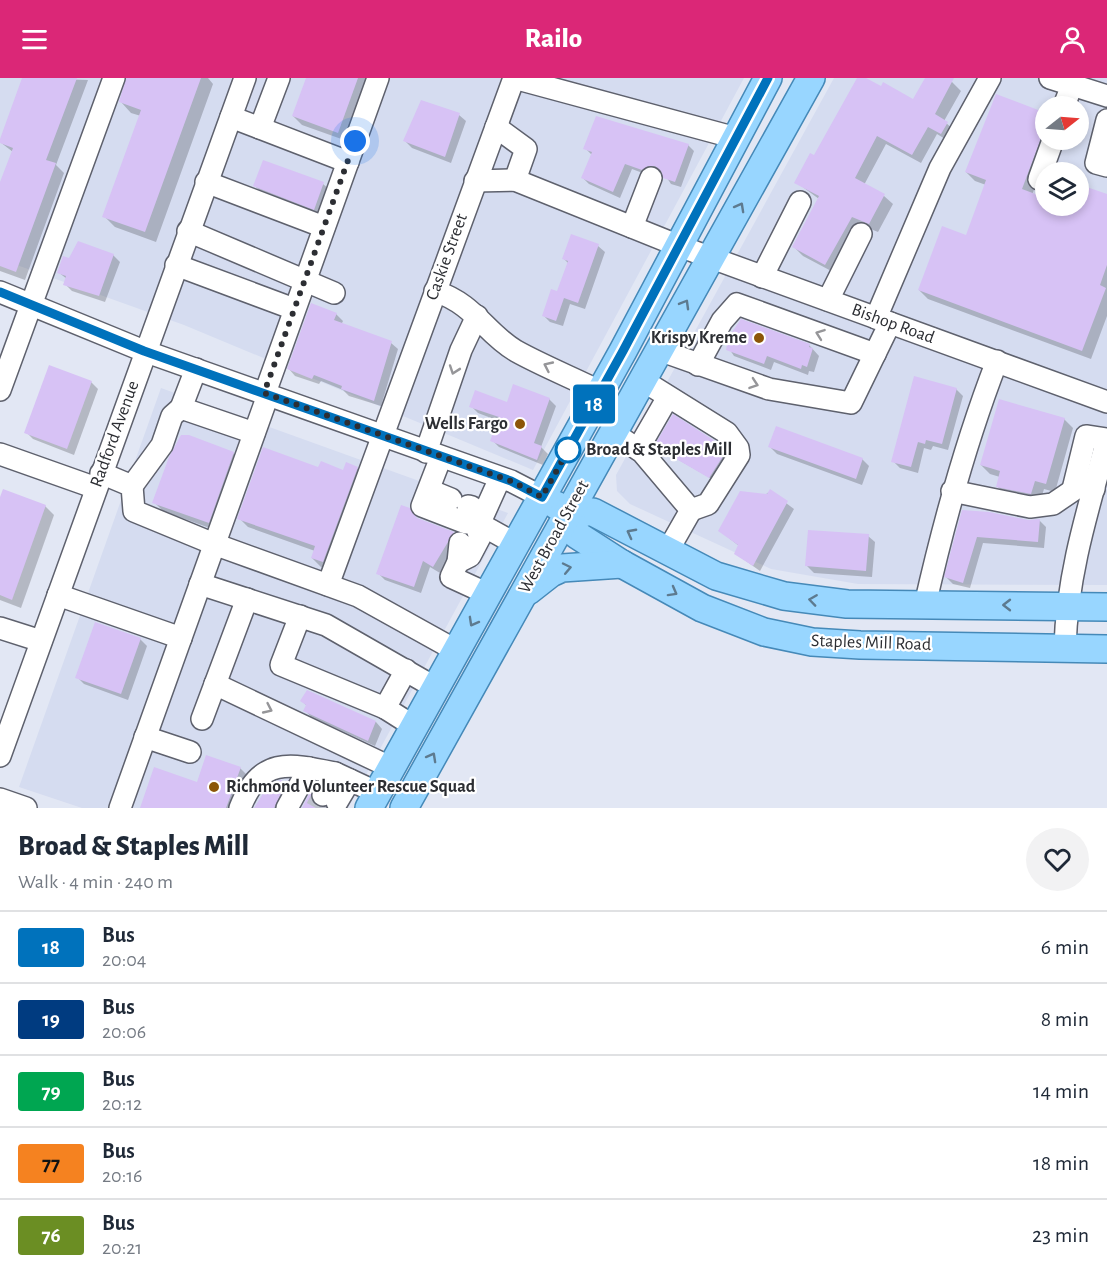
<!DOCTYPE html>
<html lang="en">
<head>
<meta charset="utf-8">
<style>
	body { margin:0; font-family:"Alegreya Sans",sans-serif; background:#f2f2f3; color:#1f2937; height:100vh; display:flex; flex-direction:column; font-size:22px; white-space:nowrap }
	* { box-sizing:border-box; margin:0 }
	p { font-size:20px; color:#747a83 }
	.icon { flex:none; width:33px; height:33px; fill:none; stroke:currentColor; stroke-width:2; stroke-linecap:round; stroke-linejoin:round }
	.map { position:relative; height:730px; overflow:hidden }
	.drawer { display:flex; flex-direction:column; background:#fff; flex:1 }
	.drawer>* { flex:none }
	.badge { padding:0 12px; border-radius:4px; font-size:21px; line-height:39px }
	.needle { width:39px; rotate:73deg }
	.controls { position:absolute; left:1035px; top:18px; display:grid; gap:12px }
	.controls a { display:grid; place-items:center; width:54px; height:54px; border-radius:50%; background:#fff; box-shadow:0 3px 9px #0003; font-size:30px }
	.you { position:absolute; width:30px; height:30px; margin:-15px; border:4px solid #fff; border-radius:50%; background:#1a73e8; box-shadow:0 0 0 9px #1a73e833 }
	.map>.badge { position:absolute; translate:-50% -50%; box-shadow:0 0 0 3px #fff }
	.round { display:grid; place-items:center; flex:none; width:63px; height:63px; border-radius:32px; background:#f2f2f3 }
	.overview { display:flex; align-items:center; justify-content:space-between; height:102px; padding:0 18px }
	h1 { font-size:28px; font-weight:800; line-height:45px }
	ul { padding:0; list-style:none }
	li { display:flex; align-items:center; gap:18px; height:72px; padding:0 18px; border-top:2px solid #e0e1e3 }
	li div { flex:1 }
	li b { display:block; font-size:22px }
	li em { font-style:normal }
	li .badge { min-width:66px; font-weight:700; text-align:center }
	header { display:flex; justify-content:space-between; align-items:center; height:78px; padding:0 18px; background:#db2777; color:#fff; font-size:27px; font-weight:800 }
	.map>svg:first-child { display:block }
	.built { fill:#d5dcf0; fill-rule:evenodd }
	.shadow { fill:#0003 }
	.building { fill:#d7c2f5 }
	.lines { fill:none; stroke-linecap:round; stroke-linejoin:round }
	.minor-tunnel { stroke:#bec2cd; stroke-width:21; stroke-dasharray:21 10; stroke-linecap:butt }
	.minor-casing { stroke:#5e616d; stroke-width:24 }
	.major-casing { stroke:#4589b8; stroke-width:30 }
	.minor { stroke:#fff; stroke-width:21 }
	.major { stroke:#98d6ff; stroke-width:27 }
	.oneway { stroke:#5d7a8f }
	.oneway2 { stroke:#969699 }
	.line-casing { stroke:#fff; stroke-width:14 }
	.line { stroke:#0072bc; stroke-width:9 }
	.walk { stroke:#2c2e33; stroke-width:6; stroke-dasharray:0 10.8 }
	.poi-dot { fill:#8c5608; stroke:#fff; stroke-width:2 }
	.stop-dot { fill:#fff; stroke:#0072bc; stroke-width:3 }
	.labels { text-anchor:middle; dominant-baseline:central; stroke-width:4.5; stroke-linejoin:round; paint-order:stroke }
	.street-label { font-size:18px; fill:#2c2e33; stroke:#fff }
	.poi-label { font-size:18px; font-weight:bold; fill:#2c2e33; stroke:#fff; text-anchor:end }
	.stop-label { font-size:18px; font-weight:bold; fill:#2c2e33; stroke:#fff; text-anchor:start }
</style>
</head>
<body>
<header><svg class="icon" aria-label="menu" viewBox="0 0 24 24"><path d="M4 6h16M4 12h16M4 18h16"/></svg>Railo<svg class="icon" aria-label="person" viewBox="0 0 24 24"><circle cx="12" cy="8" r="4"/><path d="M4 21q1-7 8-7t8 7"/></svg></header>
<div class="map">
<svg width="1107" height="730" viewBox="0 0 1107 730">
	<rect width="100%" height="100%" fill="#e2e7f4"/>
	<g class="built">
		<polygon points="0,0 744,0 533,392 184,247 0,181"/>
		<path d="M834,0H1107V507L858,506L771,491L630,426L617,413L616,397ZM1046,28H1078V62H1046ZM1046,94H1078V128H1046Z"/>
		<polygon points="161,310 508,435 348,730 82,730 19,709"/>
	</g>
	<g class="shadow">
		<polygon points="25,0 88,2 56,87 64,95 25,202 0,193 0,109 13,74 0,64"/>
		<polygon points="127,0 208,0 213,6 156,164 115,149 104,138 141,38 131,35 121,24"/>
		<polygon points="307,0 370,0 347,63 302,47 293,38"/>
		<polygon points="859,0 914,23 927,0 944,0 952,4 961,13 944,43 956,54 950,64 937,56 921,85 886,66 864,107 884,118 893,126 878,154 861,147 835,195 803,178 794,169 819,121 796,104 815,79"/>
		<polygon points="1046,36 1046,62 1052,62 1032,117 1046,128 1078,128 1107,118 1107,238 1091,281 928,221 919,212 967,159 986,107 975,103 966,94"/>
		<polygon points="459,37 466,43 451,85 412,70 405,63"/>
		<polygon points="688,67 694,73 681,109 671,106 663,94 655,93 648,97 632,91 620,120 589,106 583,100 592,77 585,70"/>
		<polygon points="264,84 323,106 330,112 321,137 262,115 255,108"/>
		<polygon points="598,168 605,174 585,231 570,226 563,248 550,244 543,237 558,215 568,185 564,181"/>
		<polygon points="113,177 120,184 105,224 72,213 65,206 67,201 58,194 70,182"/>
		<polygon points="336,236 343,243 341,247 391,265 398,271 381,328 349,318 343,312 321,303 319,306 295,298 289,291"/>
		<polygon points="726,266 809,267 819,278 814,294 809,293 808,297 774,284 771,292 734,278"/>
		<polygon points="91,304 98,311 74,377 33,361 26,354"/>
		<polygon points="956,311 963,318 948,372 933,368 931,372 924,370 918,395 900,390 893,383"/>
		<polygon points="549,321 556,328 541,369 548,376 543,387 499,369 492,362 499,343 478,335 471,328"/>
		<polygon points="1064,341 1073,350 1055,414 1044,411 1040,424 1006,417 997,408 1000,399 990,396 981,387"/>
		<polygon points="720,368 726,377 712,401 658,370"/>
		<polygon points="770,369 862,381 869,388 862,407 777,376"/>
		<polygon points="233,375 242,384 218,453 163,433 154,424"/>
		<polygon points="357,390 366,399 332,492 321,489 312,480 315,473 248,449 239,440"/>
		<polygon points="770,413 794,431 760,493 736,476 739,468 720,453"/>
		<polygon points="0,422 45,428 54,437 21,530 0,522"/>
		<polygon points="963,434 1027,443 1039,442 1046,449 1044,470 983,465 970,510 953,506 946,499"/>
		<polygon points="419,442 453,455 460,462 440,495 430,489 421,515 385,502 378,495"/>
		<polygon points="868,458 875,464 872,499 814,495 807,488"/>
		<polygon points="140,561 147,568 128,622 84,606 77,599"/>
		<polygon points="302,623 376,644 382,651 375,668 311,639 305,632 307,628"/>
		<polygon points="240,690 247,697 235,730 141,730"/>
		<polygon points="288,703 290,705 278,730 256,730 281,704 286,706"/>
	</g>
	<g class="building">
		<polygon points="22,0 77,0 46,82 56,85 16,194 0,188 0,104 13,70 0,65 0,61"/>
		<polygon points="126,0 201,0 145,154 102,139 141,32 119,24"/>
		<polygon points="306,0 358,0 338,55 292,38"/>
		<polygon points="857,0 866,0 881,8 883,4 913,21 925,0 954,0 935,36 948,44 941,56 928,49 912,77 877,58 855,100 885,116 869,146 852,139 825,187 792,169 819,118 794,105 810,75 814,77"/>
		<polygon points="996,16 1046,35 1046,47 1022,111 1046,120 1046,128 1078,128 1078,106 1107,116 1107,187 1100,207 1106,210 1082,273 918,212 942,148 966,157 986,102 965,94"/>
		<polygon points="421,22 460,35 445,79 403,63"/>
		<polygon points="596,38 689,66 675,104 663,100 661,93 655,88 648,88 642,92 625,86 613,114 581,100 592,74 583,71"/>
		<polygon points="263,82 324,104 314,132 253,108"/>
		<polygon points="571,156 599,166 578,225 564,220 556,243 542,238 551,211 557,213 568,183 562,181"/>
		<polygon points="78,163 114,176 99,218 63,207 66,198 57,195 63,178 69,180"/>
		<polygon points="311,225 337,235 334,242 392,263 374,323 341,311 342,308 314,297 312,301 287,291"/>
		<polygon points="741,241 810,266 809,269 813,270 807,289 802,287 801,291 767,278 764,286 726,272 727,267 724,266"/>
		<polygon points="49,287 92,303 67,371 24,355"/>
		<polygon points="914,298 957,310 942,366 926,362 925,366 918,364 911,389 891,384"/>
		<polygon points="513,306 550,320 534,365 542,368 537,382 490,363 499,339 469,329 475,312 507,324"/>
		<polygon points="999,321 1065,340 1046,406 1035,403 1031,416 996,409 1000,393 980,387"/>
		<polygon points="673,336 718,365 725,375 709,400 654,368"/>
		<polygon points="776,348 863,380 856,401 768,369"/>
		<polygon points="181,357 189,357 234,374 209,445 152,425 169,379"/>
		<polygon points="263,369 318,389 321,383 343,392 346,384 358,389 323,484 311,480 315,468 237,441"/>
		<polygon points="3,411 46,427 12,522 0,517 0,419"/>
		<polygon points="770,411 788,423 753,488 734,476 738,467 718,453 740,413 767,416"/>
		<polygon points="401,427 410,430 417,440 454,454 433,489 423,483 414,509 376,496"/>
		<polygon points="962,432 989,434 1028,442 1040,441 1038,464 977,459 963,505 944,499"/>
		<polygon points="808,452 869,456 866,493 805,488"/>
		<polygon points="95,544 141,560 121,616 75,600"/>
		<polygon points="307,612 376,643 368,663 303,633 306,627 300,623"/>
		<polygon points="206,677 241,689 226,730 140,730 154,689 197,704"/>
		<polygon points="288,701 274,730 254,730 266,711 273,705 281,702 285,705"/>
		<polygon points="311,712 312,724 326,730 302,730"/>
	</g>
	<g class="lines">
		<polyline class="minor-tunnel" points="316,730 323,717"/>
		<g class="minor-casing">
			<g id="minor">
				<polyline points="514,0 736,60"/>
				<polyline points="1050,0 1107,18"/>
				<polyline points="1064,28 1072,7"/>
				<polyline points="231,39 348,84"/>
				<polyline points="1107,42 1096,85 1107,88"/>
				<polyline points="496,49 526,71 515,102"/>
				<polyline points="260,50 279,0"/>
				<polyline points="1039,101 1053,62"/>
				<polyline points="475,103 515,102 679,168 1107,324"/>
				<polyline points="206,104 324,149"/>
				<polyline points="632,149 651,100"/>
				<polyline points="188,153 334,215"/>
				<polyline points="176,187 294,231"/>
				<polyline points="762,199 800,124"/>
				<path d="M435,213C476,227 484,254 516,273C543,288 573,300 601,314"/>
				<polyline points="0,214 144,273 511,403 542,419"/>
				<polyline points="828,222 861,156"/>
				<polyline points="876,240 940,90 990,0"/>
				<polyline points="659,272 769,311 851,325 890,245"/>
				<polyline points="698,287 722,243 737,226 875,276"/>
				<polyline points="642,302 727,355 738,370 739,377 708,426 691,432"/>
				<polyline points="0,312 114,0"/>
				<polyline points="265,315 378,0"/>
				<polyline points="181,330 196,291"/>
				<polyline points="612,354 642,374 691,432 667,474"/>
				<polyline points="638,371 668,319"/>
				<polyline points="426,374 461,272 477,238"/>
				<polyline points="0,376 96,410"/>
				<polyline points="441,379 422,428 466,445 472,429 468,428"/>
				<polyline points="101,395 132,408 134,433 214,466 358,518 457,573"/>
				<polyline points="132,408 162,367 172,338 181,330 254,355"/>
				<polyline points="1073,411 1086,358 1107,361"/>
				<polyline points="429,412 451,421"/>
				<polyline points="952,413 1030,429 1053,426 1078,409 1094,411"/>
				<polyline points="469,440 516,466"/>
				<polyline points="460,465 458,484 451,499 488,516"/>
				<polyline points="458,484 470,478 480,459 477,451 500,400"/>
				<polyline points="200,506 326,547 436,610"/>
				<polyline points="328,507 514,0"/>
				<polyline points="58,517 181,560"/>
				<path d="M925,527C944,443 966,363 997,283"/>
				<polyline points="300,538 281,587 385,630 415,649"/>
				<polyline points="0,550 41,563"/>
				<path d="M1065,569C1067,497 1088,431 1107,362"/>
				<polyline points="215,606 392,690"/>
				<polyline points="385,630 406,592"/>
				<polyline points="202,641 247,521"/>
				<polyline points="145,659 190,674"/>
				<polyline points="0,678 245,0"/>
				<polyline points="323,717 335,695 378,715"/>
				<polyline points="0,721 26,730"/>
				<polyline points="337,724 350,702"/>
				<polyline points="120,730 268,317"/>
				<path d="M240,730C260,679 288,685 335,695"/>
				<polyline points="287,730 309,690"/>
			</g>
		</g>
		<g class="major-casing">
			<g id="major">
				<polyline points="556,427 568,434 593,434 716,498 784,518 847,526 1107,529"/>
				<polyline points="568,434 577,457 622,486 702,530 764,554 812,564 860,567 1107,571"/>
				<polyline points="528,513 551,495 562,490 622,486"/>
				<polyline points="369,730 623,273 768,0"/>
				<polyline points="404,730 811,0"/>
			</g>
		</g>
		<use href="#minor" class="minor"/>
		<use href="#major" class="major"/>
	</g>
	<defs><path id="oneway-chevron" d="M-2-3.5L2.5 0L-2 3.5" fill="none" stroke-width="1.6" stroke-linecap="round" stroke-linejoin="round" transform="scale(1.5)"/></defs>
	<g class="oneway">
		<use href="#oneway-chevron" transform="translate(740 129) rotate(-61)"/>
		<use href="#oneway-chevron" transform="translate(685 226) rotate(-60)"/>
		<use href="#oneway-chevron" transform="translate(631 455) rotate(-152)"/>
		<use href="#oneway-chevron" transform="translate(567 490) rotate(-12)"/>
		<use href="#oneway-chevron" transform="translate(673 514) rotate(29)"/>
		<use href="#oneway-chevron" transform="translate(813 522) rotate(-172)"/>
		<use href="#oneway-chevron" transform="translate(1007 527) rotate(-180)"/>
		<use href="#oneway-chevron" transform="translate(473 544) rotate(119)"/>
		<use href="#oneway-chevron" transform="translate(432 679) rotate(-61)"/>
	</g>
	<g class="oneway2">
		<use href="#oneway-chevron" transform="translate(820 256) rotate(-160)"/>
		<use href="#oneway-chevron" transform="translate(548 288) rotate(-155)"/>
		<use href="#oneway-chevron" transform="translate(454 292) rotate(109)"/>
		<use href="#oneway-chevron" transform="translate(754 306) rotate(19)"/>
		<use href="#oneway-chevron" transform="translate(268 631) rotate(25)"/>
	</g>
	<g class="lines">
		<g class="line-casing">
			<polyline id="line" points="0,214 144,273 511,403 542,419 623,273 768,0"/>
		</g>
		<use href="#line" class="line"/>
		<polyline class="walk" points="355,63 264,315 511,403 542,419 568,372"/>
	</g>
	<g class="poi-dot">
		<circle cx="759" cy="260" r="6"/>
		<circle cx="520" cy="346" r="6"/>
		<circle cx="214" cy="709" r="6"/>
	</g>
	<circle class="stop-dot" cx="568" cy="372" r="12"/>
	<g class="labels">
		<g class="street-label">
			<text transform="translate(447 179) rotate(-70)">Caskie Street</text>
			<text transform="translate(893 246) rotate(20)">Bishop Road</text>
			<text transform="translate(115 356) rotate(-70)">Radford Avenue</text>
			<text transform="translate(554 459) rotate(-61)">West Broad Street</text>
			<text transform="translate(871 565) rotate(2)">Staples Mill Road</text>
		</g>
		<g class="poi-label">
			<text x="747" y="260">Krispy Kreme</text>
			<text x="508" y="346">Wells Fargo</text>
			<text x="226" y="709" text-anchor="start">Richmond Volunteer Rescue Squad</text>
		</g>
		<g class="stop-label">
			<text x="586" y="372">Broad &amp; Staples Mill</text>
		</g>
	</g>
</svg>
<div class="controls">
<a><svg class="needle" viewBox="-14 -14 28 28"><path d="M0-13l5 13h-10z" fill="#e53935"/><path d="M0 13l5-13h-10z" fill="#747a83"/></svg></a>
<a><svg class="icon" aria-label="layers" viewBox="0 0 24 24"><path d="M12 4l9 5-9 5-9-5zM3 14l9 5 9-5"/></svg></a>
</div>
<div class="you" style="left:355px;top:63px"></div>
<b class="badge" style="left:594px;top:326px;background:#0072bc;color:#fff">18</b>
</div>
<section class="drawer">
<div class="overview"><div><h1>Broad &amp; Staples Mill</h1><p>Walk · 4 min · 240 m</p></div><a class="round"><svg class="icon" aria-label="heart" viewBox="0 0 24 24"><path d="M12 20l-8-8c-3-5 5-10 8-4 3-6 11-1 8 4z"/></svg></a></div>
<ul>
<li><span class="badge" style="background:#0072bc;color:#fff">18</span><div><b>Bus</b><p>20:04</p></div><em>6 min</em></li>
<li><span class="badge" style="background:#003b80;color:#fff">19</span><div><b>Bus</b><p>20:06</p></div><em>8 min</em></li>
<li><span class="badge" style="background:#00a651;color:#fff">79</span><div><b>Bus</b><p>20:12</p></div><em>14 min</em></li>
<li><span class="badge" style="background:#f58220;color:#111">77</span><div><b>Bus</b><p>20:16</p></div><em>18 min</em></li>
<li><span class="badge" style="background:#6b8e23;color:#fff">76</span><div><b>Bus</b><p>20:21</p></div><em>23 min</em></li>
</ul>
</section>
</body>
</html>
